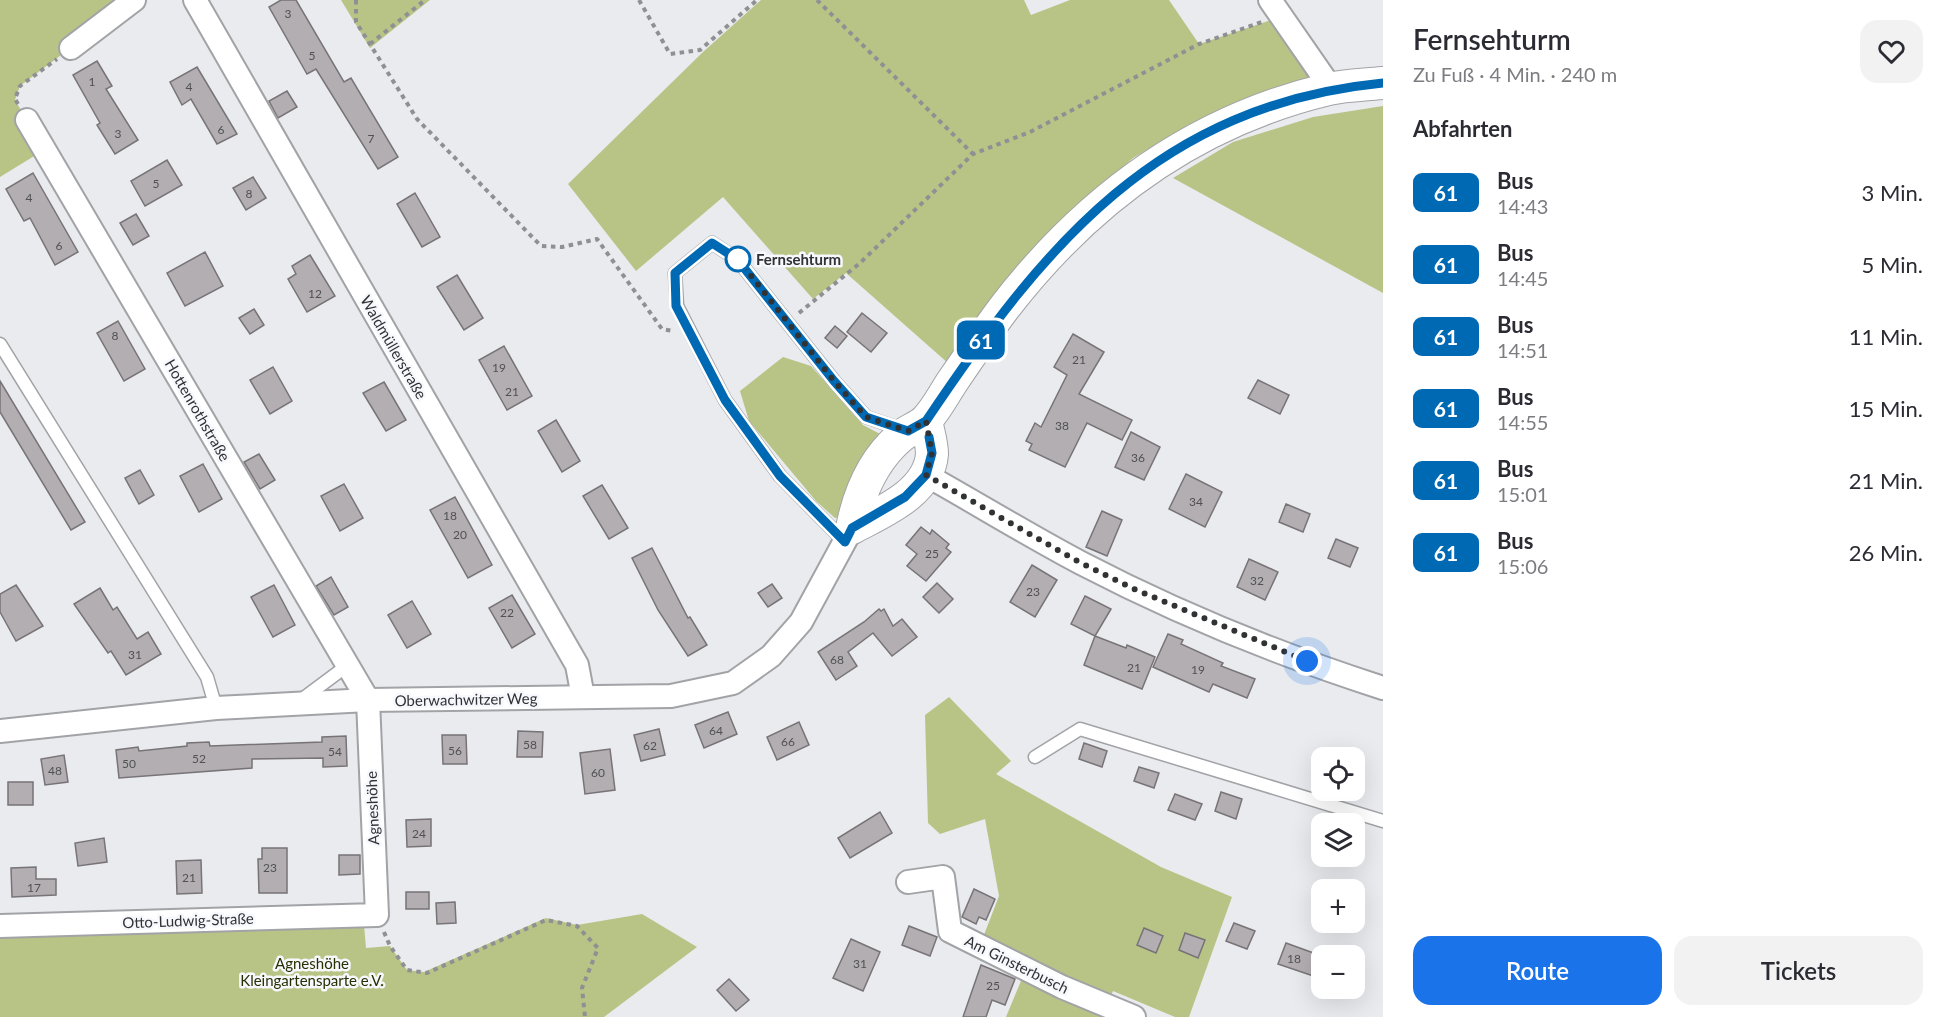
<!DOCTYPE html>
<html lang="de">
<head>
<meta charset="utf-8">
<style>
	body { margin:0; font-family:Lato,sans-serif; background:#f2f2f3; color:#2b2b33; height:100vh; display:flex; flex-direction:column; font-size:22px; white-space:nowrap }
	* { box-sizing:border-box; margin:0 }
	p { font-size:20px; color:#7c7c81 }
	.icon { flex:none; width:33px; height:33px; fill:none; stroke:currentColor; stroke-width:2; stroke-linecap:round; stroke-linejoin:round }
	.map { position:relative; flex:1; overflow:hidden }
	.sheet { display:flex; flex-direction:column; background:#fff; width:570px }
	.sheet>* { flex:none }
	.badge { padding:0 12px; border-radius:9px; font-size:21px; line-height:39px }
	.fabs { position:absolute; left:1311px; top:747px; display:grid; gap:12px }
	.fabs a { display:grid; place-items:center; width:54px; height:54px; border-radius:12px; background:#fff; box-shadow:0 6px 24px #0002; font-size:30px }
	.you { position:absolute; width:30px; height:30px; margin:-15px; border:4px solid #fff; border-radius:50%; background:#1a73e8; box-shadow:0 0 0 9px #1a73e833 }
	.map>.badge { position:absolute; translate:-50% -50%; box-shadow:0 0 0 3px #fff }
	h2 { padding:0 30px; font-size:22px; line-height:54px }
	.round { display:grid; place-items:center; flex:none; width:63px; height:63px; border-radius:18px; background:#f2f2f3 }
	.head { display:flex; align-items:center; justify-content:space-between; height:102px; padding:0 30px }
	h1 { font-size:28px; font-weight:600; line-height:45px }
	.cta { display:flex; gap:12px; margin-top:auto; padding:12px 30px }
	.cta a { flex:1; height:69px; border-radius:18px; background:#1a73e8; color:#fff; font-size:24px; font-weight:600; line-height:69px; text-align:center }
	.cta a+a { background:#f2f2f3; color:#2b2b33 }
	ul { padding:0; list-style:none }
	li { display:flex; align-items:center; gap:18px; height:72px; padding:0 30px }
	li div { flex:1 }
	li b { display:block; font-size:22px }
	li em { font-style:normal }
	li .badge { min-width:66px; font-weight:700; text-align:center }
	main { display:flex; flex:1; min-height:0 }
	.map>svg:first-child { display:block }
	.green { fill:#b7c485 }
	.building { fill:#b2aeb1; stroke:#777376; stroke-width:1.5 }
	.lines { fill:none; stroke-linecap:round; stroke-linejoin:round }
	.lane-casing { stroke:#a2a3a7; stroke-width:15 }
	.street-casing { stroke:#a2a3a7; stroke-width:26 }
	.secondary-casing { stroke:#a2a3a7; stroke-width:34 }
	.path { stroke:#8f9093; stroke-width:4; stroke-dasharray:4.5 4.5; stroke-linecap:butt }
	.lane { stroke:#fff; stroke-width:12 }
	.street { stroke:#fff; stroke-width:22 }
	.secondary { stroke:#fff; stroke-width:32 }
	.line-casing { stroke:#fff; stroke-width:14 }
	.line { stroke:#0069b4; stroke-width:9 }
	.walk { stroke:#313233; stroke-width:6; stroke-dasharray:0 10.8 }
	.stop-dot { fill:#fff; stroke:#0069b4; stroke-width:3 }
	.labels { text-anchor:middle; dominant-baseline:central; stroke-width:5; stroke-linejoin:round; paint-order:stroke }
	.number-label { font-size:12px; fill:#515152 }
	.stop-label { font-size:15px; font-weight:bold; fill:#313233; stroke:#f7f8fd; text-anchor:start }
	.street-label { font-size:15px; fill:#313233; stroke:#f7f8fd }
	.park-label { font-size:15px; fill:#282f00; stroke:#f7f8fd }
</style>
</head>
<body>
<main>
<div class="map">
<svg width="1383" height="1017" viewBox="0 0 1383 1017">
	<rect width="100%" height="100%" fill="#e9ebef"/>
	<g class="green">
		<polygon points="0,0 123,0 130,3 20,86 15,100 44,150 0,177"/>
		<polygon points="341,0 430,0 370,48"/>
		<polygon points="761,0 1024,0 1031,15 1070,0 1169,0 1199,44 1280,17 1316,79 1261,94 1193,123 1133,158 1090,197 949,364 846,273 813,299 723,197 636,271 568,184 703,52"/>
		<polygon points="1383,106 1383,293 1173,178 1233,142 1313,117"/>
		<polygon points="783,357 811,366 863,425 882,435 844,516 835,518 816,501 749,421 740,391"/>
		<polygon points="949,697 1011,761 996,774 1161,867 1232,897 1189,1017 1175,1017 1113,991 1109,1000 982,940 999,896 985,819 940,834 928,823 925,715"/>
		<polygon points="642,914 697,947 604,1017 0,1017 0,935 364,925 366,948 390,946 407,970 424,972 546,918 577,925"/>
		<polygon points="1023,976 1115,1017 1006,1017"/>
	</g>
	<g class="building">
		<polygon points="281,0 296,0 344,82 351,78 398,157 378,169 316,69 307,74 269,7"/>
		<polygon points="97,61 112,86 106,89 138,140 115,154 97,125 100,123 73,75"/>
		<polygon points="197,67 237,134 217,144 191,99 182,105 170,82"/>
		<polygon points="287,91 297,107 278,118 269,101"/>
		<polygon points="167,160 182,185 145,206 131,181"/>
		<polygon points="33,173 78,252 55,265 30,218 24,221 6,189"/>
		<polygon points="253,177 266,198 246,210 233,188"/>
		<polygon points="415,193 440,237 422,247 397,204"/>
		<polygon points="136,214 149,236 133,245 120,223"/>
		<polygon points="205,252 223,286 185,306 167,273"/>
		<polygon points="310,255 335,296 307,312 288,279 296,274 292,266"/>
		<polygon points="457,275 483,318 464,330 437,287"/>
		<polygon points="254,309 264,325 250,334 239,318"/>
		<polygon points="862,313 887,333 871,352 847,332"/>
		<polygon points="118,321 145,369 124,381 97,333"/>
		<polygon points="835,326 847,336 837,348 825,338"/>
		<polygon points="1073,334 1104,352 1079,394 1132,420 1122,440 1087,423 1065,467 1029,450 1032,444 1026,441 1035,423 1041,427 1067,375 1054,367"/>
		<polygon points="504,346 532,396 507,410 479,360"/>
		<polygon points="273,367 292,401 270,414 250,380"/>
		<polygon points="1258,380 1289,395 1280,414 1248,398"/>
		<polygon points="0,381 85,522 71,530 0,412"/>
		<polygon points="384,382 406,420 386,431 363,393"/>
		<polygon points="556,420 580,461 562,472 538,431"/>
		<polygon points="1131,432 1160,447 1144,480 1115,467"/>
		<polygon points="259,454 275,480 260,489 244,462"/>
		<polygon points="203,464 222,499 199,512 180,476"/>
		<polygon points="140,470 154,495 139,504 125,478"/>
		<polygon points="1186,474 1222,492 1205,527 1169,509"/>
		<polygon points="344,484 363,518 340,531 321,496"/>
		<polygon points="602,485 628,528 609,539 583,496"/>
		<polygon points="455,497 492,565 468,578 430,510"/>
		<polygon points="1286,504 1310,514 1303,532 1279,522"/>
		<polygon points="1102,511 1122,520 1107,556 1086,547"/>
		<polygon points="921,527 930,534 932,530 949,544 946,548 951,552 926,581 907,566 917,554 906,545"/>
		<polygon points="1336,539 1358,548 1350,567 1328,558"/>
		<polygon points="652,548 688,618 690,617 707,645 688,656 658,610 632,558"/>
		<polygon points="1249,559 1278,572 1265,600 1237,587"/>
		<polygon points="1032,565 1057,580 1035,617 1010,602"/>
		<polygon points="331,577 348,607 334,615 316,586"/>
		<polygon points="937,583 953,599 939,613 923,597"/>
		<polygon points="772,584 782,598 768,607 758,593"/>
		<polygon points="16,585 43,626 16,641 0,612 0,594"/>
		<polygon points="274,585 295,625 273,637 251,597"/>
		<polygon points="100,588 113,610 117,607 137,639 148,632 161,654 126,675 111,651 108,653 74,604"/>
		<polygon points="512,595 535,634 512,648 489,608"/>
		<polygon points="1085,596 1111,609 1095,636 1071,624"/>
		<polygon points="412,601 431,634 407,648 388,615"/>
		<polygon points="879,609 881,611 884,609 893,626 902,619 917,637 892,656 873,633 848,652 857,666 836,680 818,652 864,622"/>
		<polygon points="1168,634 1183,640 1181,644 1223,663 1221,666 1255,679 1247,698 1213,684 1209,692 1153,667"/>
		<polygon points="1095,636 1126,648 1127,645 1155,657 1142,689 1084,665"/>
		<polygon points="728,712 737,734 704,748 695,725"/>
		<polygon points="799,722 809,745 777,760 767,737"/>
		<polygon points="659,729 665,755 641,761 634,735"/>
		<polygon points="518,731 543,732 542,757 517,757"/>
		<polygon points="442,735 466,735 467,764 443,764"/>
		<polygon points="346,736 347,766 323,767 323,758 252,759 252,768 119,778 116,750 138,747 139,751 187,746 187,743 209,742 210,746 322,742 322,737"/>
		<polygon points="1084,743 1107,751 1102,767 1079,759"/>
		<polygon points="610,749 615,790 585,794 580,753"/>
		<polygon points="64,755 68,782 45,785 41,759"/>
		<polygon points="1139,767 1159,773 1154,788 1134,781"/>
		<rect x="8" y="782" width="25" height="23"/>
		<polygon points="1221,792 1242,799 1236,819 1215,811"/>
		<polygon points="1175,794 1202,804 1195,820 1168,810"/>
		<polygon points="880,812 892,833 850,858 838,838"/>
		<polygon points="431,819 431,846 407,847 406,820"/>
		<polygon points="104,838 107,862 78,866 75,843"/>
		<polygon points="262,848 287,848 287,893 259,893 258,859 262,859"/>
		<polygon points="339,855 360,855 360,874 339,875"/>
		<polygon points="201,860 202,893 177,894 176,861"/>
		<polygon points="36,867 36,879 56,879 56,895 12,897 11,868"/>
		<polygon points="974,889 995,899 986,920 979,917 976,924 962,917"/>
		<rect x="406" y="892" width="23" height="17"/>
		<polygon points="455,902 456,923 437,924 436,903"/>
		<polygon points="1234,923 1255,931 1247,949 1226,941"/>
		<polygon points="909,926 937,937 930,956 902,945"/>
		<polygon points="1144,928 1163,936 1156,953 1137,945"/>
		<polygon points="1185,933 1205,940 1198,958 1179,950"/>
		<polygon points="851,939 880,952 863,991 833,978"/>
		<polygon points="1286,943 1322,956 1322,979 1278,964"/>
		<polygon points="981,965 1015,979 1005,1005 992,1000 986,1017 963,1017"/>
		<polygon points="729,979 749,1000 736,1011 717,990"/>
	</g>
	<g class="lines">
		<g class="lane-casing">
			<g id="lane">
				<polyline points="0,344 207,677 216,708"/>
				<polyline points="845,542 780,476 725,400 677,306 675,273 712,243 737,259 834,381 866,417 904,430"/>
				<polyline points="301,700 348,665"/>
				<polyline points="1035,757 1080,729 1383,821"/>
			</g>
		</g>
		<g class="street-casing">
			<g id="street">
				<polyline points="195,0 577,665 583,697"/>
				<polyline points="1270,0 1331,88"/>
				<polyline points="71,48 134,0"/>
				<path d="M926,475C978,504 1028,535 1081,563C1177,613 1280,655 1383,688"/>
				<polyline points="0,731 216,708 368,700 671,696 733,683 771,656 801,622 852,528"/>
				<polyline points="908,882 943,877 950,931 1062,987 1134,1017"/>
				<polyline points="0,926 377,915 368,700 27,120"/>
			</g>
		</g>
		<g class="secondary-casing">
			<g id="secondary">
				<path d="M852,528C859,493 872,461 900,437C908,430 919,427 926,420C936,410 944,394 952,382C969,357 986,332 1004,308C1088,199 1194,121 1329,89C1346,85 1365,85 1383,83"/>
				<path d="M852,528C882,512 929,493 932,454C932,443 928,431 926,421"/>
			</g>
		</g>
		<g class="path">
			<polyline points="356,0 356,22 417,119 541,246 562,247 597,239 662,329 673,331"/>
			<polyline points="639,0 670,54 700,50 757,0"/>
			<polyline points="817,0 973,154"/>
			<polyline points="370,44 425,0"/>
			<polyline points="18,104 15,99 20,86 57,59"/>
			<polyline points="799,313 860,263 973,154 1030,132 1199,44 1262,22"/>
			<polyline points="384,932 390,946 407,970 427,973 546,920 577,926 598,948 582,988 585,1017"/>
		</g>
		<use href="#lane" class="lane"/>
		<use href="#street" class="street"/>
		<use href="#secondary" class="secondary"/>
	</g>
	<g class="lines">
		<g class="line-casing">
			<path id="line" d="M929,437L932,453L926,475L905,497L852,528L845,542L780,476L725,400L676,306L675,273L712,243L737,259L834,381L866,417L908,431L926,421C1044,245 1158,105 1383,83"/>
		</g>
		<use href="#line" class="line"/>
		<polyline class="walk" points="738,259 834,381 866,417 908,431 926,421 932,453 926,475 1079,562 1134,589 1307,661"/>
	</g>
	<circle class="stop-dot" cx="738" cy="259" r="12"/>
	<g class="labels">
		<g class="number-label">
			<text x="288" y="13">3</text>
			<text x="312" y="55">5</text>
			<text x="92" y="81">1</text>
			<text x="189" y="86">4</text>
			<text x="221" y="129">6</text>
			<text x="118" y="133">3</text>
			<text x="371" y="138">7</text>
			<text x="156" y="183">5</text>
			<text x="249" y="193">8</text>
			<text x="29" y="197">4</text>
			<text x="59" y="245">6</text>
			<text x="315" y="293">12</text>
			<text x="115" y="335">8</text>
			<text x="1079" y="359">21</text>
			<text x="499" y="367">19</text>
			<text x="512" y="391">21</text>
			<text x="1062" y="425">38</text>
			<text x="1138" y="457">36</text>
			<text x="1196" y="501">34</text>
			<text x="450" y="515">18</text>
			<text x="460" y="534">20</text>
			<text x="932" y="553">25</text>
			<text x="1257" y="580">32</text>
			<text x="1033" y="591">23</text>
			<text x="507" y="612">22</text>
			<text x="135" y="654">31</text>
			<text x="837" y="659">68</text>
			<text x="1134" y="667">21</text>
			<text x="1198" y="669">19</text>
			<text x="716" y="730">64</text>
			<text x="788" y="741">66</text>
			<text x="530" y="744">58</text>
			<text x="650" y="745">62</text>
			<text x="455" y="750">56</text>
			<text x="335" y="751">54</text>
			<text x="199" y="758">52</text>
			<text x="129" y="763">50</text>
			<text x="55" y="770">48</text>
			<text x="598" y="772">60</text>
			<text x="419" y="833">24</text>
			<text x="270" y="867">23</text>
			<text x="189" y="877">21</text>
			<text x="34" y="887">17</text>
			<text x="1294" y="958">18</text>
			<text x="860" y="963">31</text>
			<text x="993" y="985">25</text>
		</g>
		<g class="stop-label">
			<text x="756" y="259">Fernsehturm</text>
		</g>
		<g class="street-label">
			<text transform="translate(394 347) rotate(60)">Waldmüllerstraße</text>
			<text transform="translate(198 410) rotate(60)">Hottenrothstraße</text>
			<text transform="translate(466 699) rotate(-1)">Oberwachwitzer Weg</text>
			<text transform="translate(372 808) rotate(-92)">Agneshöhe</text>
			<text transform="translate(188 920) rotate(-2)">Otto-Ludwig-Straße</text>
			<text transform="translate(1017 964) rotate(26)">Am Ginsterbusch</text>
		</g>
		<g class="park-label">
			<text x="312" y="963">Agneshöhe<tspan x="312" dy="17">Kleingartensparte e.V.</tspan></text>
		</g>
	</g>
</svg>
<div class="fabs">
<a><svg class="icon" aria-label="locate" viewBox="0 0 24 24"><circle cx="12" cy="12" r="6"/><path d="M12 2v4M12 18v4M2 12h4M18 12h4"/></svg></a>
<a><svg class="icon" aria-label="layers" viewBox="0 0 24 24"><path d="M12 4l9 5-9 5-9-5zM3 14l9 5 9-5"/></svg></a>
<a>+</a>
<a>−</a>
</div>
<div class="you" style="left:1307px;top:661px"></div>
<b class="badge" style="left:981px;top:340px;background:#0069b4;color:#fff">61</b>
</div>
<section class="sheet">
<div class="head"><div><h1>Fernsehturm</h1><p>Zu Fuß · 4 Min. · 240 m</p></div><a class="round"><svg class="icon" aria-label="heart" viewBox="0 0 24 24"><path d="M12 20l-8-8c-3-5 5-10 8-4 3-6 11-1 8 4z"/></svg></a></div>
<h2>Abfahrten</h2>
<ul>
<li><span class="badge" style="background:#0069b4;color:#fff">61</span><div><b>Bus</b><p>14:43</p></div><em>3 Min.</em></li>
<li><span class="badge" style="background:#0069b4;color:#fff">61</span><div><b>Bus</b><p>14:45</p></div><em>5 Min.</em></li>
<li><span class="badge" style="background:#0069b4;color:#fff">61</span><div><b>Bus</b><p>14:51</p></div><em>11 Min.</em></li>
<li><span class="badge" style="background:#0069b4;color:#fff">61</span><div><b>Bus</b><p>14:55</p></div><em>15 Min.</em></li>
<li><span class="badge" style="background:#0069b4;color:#fff">61</span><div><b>Bus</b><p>15:01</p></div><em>21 Min.</em></li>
<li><span class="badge" style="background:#0069b4;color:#fff">61</span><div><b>Bus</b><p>15:06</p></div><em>26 Min.</em></li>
</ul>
<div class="cta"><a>Route</a><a>Tickets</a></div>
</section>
</main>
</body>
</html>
